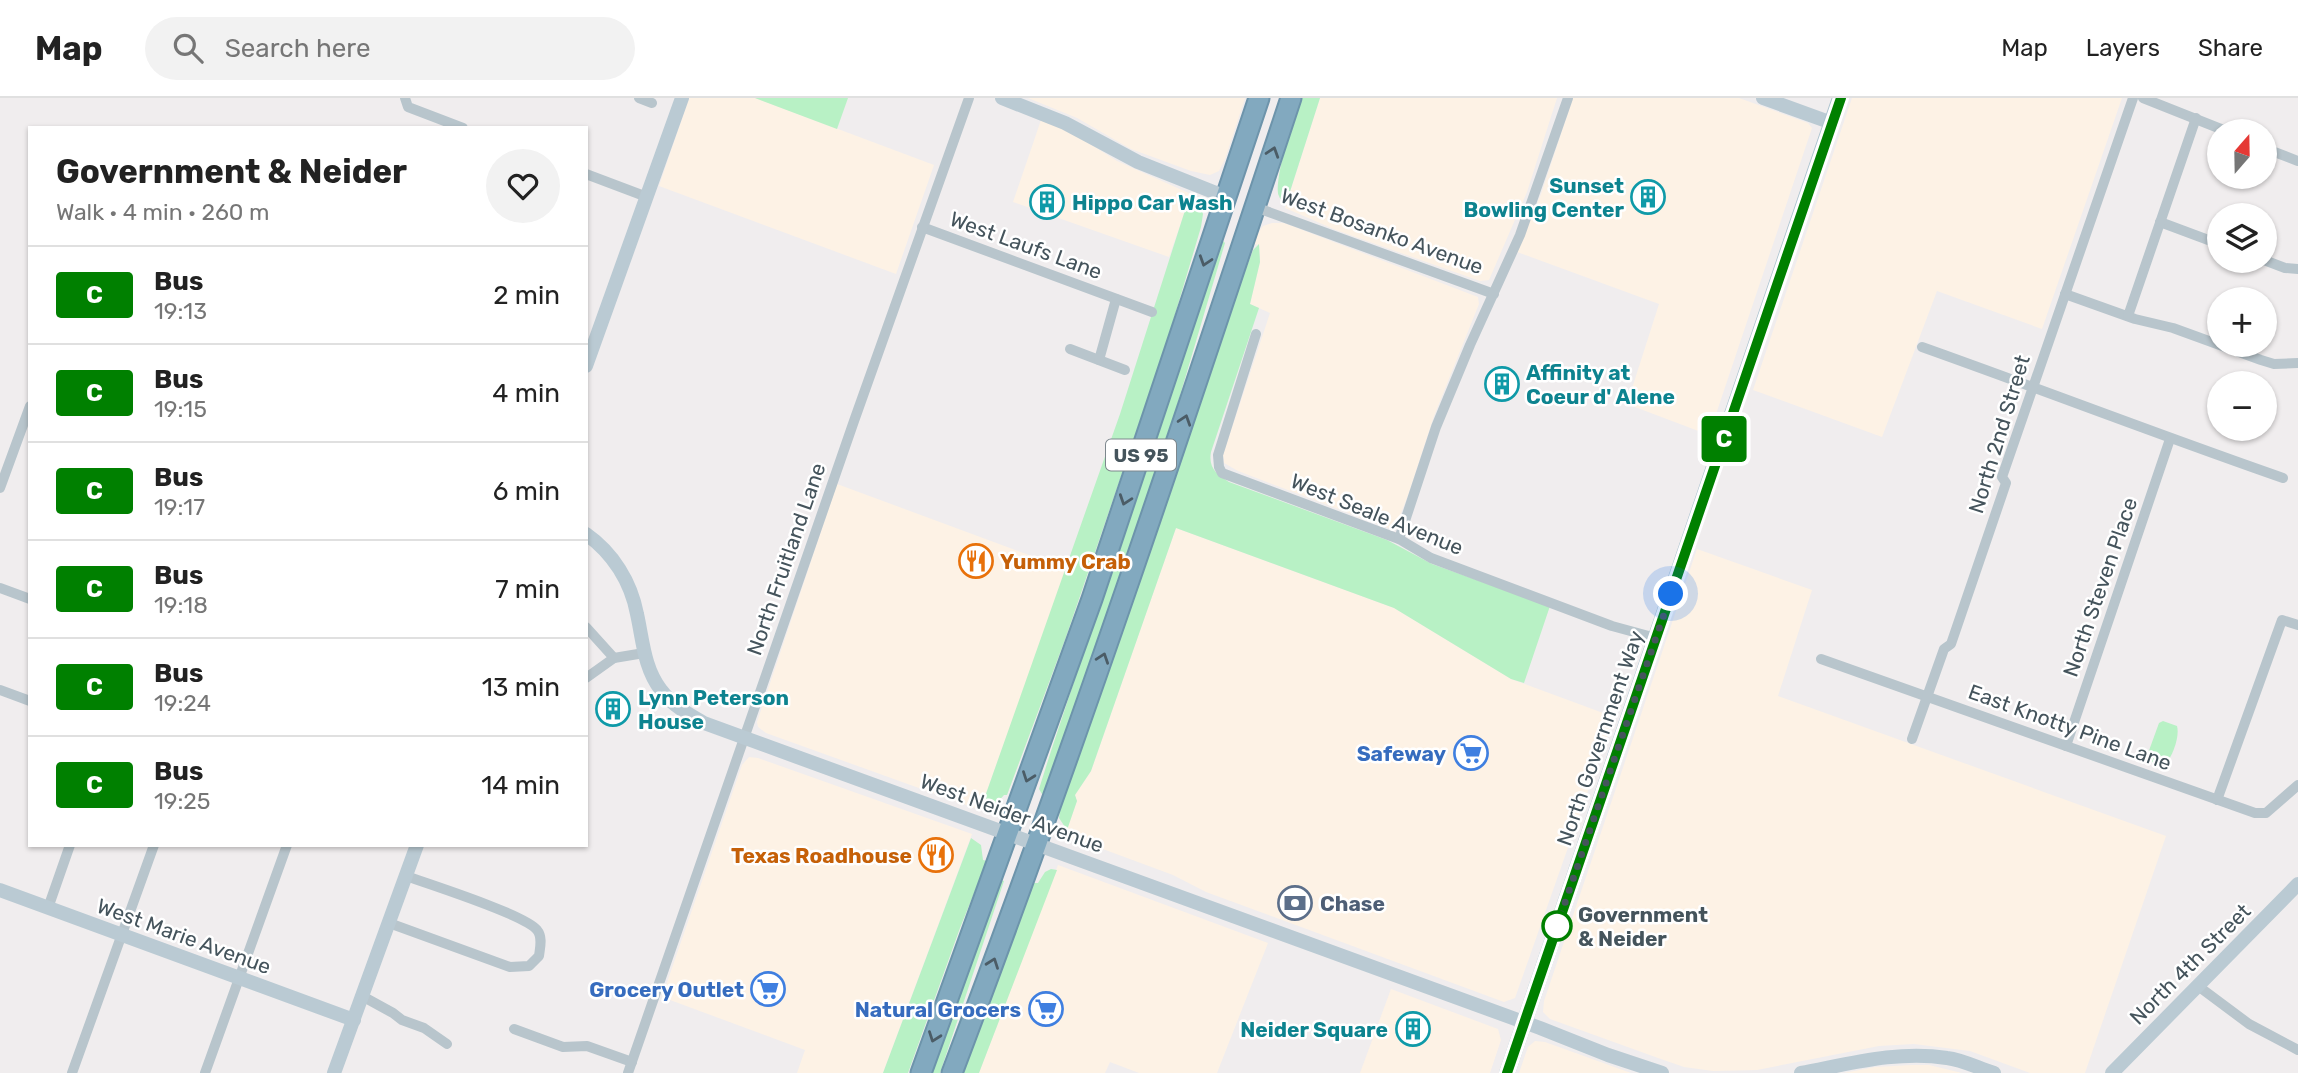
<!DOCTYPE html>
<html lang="en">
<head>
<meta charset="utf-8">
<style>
	body { margin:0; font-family:Rubik,sans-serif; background:#f2f2f2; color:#222; height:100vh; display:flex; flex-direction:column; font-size:26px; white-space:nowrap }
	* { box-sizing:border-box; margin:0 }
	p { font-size:23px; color:#767676 }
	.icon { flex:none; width:38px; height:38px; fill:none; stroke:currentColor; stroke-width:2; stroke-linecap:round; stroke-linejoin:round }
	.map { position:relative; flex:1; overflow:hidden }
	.panel { position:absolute; left:28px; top:28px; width:560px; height:721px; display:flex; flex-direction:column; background:#fff; border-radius:0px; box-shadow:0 2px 5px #0004 }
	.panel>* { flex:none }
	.badge { padding:0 14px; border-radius:5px; font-size:24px; line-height:46px }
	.needle { width:46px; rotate:20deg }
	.fabs { position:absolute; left:2207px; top:21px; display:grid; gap:14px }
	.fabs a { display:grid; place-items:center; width:70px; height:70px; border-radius:50%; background:#fff; box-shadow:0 2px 5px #0004; font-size:35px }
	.you { position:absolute; width:35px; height:35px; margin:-18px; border:5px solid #fff; border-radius:50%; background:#1a73e8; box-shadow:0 0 0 10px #1a73e833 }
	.map>.badge { position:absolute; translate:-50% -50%; box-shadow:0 0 0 4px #fff }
	.round { display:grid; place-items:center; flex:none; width:74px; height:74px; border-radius:37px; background:#f2f2f2 }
	.headline { display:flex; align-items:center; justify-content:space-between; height:119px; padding:0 28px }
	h1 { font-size:33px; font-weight:700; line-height:52px }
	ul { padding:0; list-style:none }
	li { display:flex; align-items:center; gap:21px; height:98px; padding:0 28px; border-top:2px solid #e0e0e0 }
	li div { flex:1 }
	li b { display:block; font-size:26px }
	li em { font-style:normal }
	li .badge { min-width:77px; font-weight:700; text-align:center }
	header { display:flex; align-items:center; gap:42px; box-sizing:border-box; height:98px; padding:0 35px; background:#fff; border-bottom:2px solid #e0e0e0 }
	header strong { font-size:33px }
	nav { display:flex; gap:38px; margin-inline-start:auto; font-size:24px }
	.search { width:490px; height:63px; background:#f2f2f2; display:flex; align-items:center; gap:18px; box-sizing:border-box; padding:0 24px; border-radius:38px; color:#767676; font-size:26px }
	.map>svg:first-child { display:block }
	.commercial { fill:#fdf2e5 }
	.green { fill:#b8f1c5 }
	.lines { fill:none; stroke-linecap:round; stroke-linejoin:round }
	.highway-casing { stroke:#6d94ab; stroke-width:23 }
	.street { stroke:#b8c5cc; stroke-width:10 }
	.secondary { stroke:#bacad3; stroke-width:14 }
	.primary { stroke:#abc2ce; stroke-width:16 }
	.highway { stroke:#82a9bf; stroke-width:19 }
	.oneway { stroke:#4b5c66 }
	.line-casing { stroke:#fff; stroke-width:16 }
	.line { stroke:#008000; stroke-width:10 }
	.walk { stroke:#45545c; stroke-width:7; stroke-dasharray:0 12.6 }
	.stop-dot { fill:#fff; stroke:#008000; stroke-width:3.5 }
	.labels { text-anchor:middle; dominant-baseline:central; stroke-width:5; stroke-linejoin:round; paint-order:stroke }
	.shield { fill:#fff; stroke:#7d878d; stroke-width:2 }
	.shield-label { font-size:19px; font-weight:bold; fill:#45545c }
	.culture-label { font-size:21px; font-weight:bold; fill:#0d838f; stroke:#fff; text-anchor:start }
	.street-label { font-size:21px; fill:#45545c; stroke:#fff }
	.food-label { font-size:21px; font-weight:bold; fill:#c56008; stroke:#fff; text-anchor:start }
	.shop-label { font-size:21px; font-weight:bold; fill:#366cbe; stroke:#fff; text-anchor:end }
	.service-label { font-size:21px; font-weight:bold; fill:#4e5e75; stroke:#fff; text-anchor:start }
	.stop-label { font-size:21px; font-weight:bold; fill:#45545c; stroke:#fff; text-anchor:start }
</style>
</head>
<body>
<header>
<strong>Map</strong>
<div class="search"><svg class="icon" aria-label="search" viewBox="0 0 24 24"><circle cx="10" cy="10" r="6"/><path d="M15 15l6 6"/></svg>Search here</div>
<nav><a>Map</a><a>Layers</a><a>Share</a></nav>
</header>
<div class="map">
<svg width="2298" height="975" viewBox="0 0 2298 975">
	<rect width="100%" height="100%" fill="#f0edee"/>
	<g class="commercial">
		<polygon points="689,0 755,0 934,67 896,176 659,88"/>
		<polygon points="1028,0 1245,0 1225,61 1219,73 1210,77 1191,73 1131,51 1077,20"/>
		<polygon points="1320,0 1557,0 1527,94 1489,182 1480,183 1336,132 1285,110"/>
		<polygon points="1573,0 1739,0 1808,25 1812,30 1709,337 1627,306 1659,206 1517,154 1541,96"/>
		<polygon points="1852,0 2122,0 2042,231 1937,193 1882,339 1753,292"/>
		<polygon points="1041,22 1071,34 1117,63 1191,96 1169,159 1013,104"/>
		<polygon points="1272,125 1284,125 1478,199 1479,206 1434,318 1408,397 1397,426 1391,431 1238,373 1224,365 1223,357 1270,215 1250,206 1260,164 1259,147 1254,146 1255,140 1263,128"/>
		<polygon points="837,386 1067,471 980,712 766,635 758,629 757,624"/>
		<polygon points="1176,430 1394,510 1511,581 1614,619 1515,900 1504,904 1206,794 1173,777 1065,737 1077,703 1075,697 1091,673"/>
		<polygon points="1697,451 1812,492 1778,598 2166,738 2085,975 2030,975 1970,953 1914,946 1879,948 1757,972 1713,973 1684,969 1658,960 1550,921 1543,914 1544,903"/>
		<polygon points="749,659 758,660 972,736 883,975 797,975 805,952 662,899 742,667"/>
		<polygon points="1058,767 1268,845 1217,975 1139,975 1110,964 1105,975 979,975"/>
		<polygon points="1391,891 1498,931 1501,942 1490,975 1360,975"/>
		<polygon points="1535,943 1545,944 1631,975 1519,975 1528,949"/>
		<polygon points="1912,967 1929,967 1962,975 1844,975 1875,969"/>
	</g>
	<g class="green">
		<polygon points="755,0 848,0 837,31"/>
		<path d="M1299,0H1320L1286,106C1283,103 1280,102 1279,98C1273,84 1294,18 1299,0Z"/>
		<polygon points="1194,102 1200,108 1203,116 1201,129 1166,247 1066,539 1007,697 1004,697 996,706 982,707 1120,316 1188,103"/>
		<polygon points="1221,141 1225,145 1150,399 1045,695 1042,696 1039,691 1051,653"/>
		<path d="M1259,146L1260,164L1250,206L1259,210L1211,354C1208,370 1217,377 1229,384L1387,442L1432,466L1550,508L1524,585L1511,581L1394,510L1176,430L1091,673L1075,697L1077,703L1067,732L1059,720L1060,712L1058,711L1212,262L1253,152Z"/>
		<path d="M2163,623L2177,628C2180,639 2172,661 2163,668L2149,663L2147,658L2159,625Z"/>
		<polygon points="971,740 981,747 983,762 987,763 960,830 908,975 883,975"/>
		<polygon points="1051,771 1057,772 979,975 961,975 1032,785 1038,785 1045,774"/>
		<polygon points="1001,782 1004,783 940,975 926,975 998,784"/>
	</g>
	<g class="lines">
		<g class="highway-casing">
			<g id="highway">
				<polyline points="921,975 1092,501 1259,0"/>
				<path d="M952,975C1074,653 1183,327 1291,0"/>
			</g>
		</g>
		<g class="street">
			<polyline points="405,0 408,9 463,30"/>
			<polyline points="639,0 652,5"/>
			<polyline points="2143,0 2226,33"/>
			<polyline points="2264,50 2298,63"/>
			<polyline points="586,76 647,99"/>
			<polyline points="1255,109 1494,196"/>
			<polyline points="2160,124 2219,146"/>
			<polyline points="922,129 1152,214"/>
			<polyline points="2264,162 2285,170 2298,171"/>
			<polyline points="2065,196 2135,221 2173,230 2261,262 2274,266 2298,265"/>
			<polyline points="2128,218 2196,20"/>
			<polyline points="1256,236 1218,357 1219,369 1222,375 1399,441 1431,460 1612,528 1656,540"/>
			<path d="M1922,249C2043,292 2162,338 2283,380"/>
			<polyline points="1070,251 1125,272"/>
			<polyline points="1099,262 1116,201"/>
			<polyline points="0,390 30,308"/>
			<polyline points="1399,441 1436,329 1470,247 1520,137 1568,0"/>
			<polyline points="0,490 30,501"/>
			<polyline points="586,529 614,560"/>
			<polyline points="1821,561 2255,715 2266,715 2298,687"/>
			<polyline points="586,580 614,560 644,555"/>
			<polyline points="0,592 30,603"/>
			<polyline points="1912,641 1944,551 1951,546 2006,385 2002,379 2133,0"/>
			<polyline points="2066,648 2170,341"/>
			<polyline points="2217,702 2282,522 2298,527"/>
			<polyline points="48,810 70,747"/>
			<path d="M389,825L510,869L529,868L539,858C540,850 543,839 537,832C526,817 429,786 406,778"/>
			<polyline points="2198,888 2249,926 2298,952"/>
			<polyline points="362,898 393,915 402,922 424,930 447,946"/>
			<polyline points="514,931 563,949 587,948 632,964"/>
			<polyline points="72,975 154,747"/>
			<polyline points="205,975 287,747"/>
			<polyline points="628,975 854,323 969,0"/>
		</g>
		<g class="secondary">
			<polyline points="1002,0 1065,25 1138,64 1226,99"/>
			<polyline points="1763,0 1832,25"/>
			<polyline points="586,268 682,0"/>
			<path d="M586,436C613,455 631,484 637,516C643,543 644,570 661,592C672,607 688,616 704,625L1540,930L1608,957L1662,975"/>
			<polyline points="0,792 354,922"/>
			<polyline points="334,975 417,747"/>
			<path d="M1801,975C1849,966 1898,952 1947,960C1963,962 1978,970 1994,975"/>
			<polyline points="2112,975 2298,786"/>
		</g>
		<polyline class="primary" points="1507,975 1840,0"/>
		<use href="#highway" class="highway"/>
	</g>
	<defs><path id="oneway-chevron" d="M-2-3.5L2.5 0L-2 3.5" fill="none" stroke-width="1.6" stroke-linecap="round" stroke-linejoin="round" transform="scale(1.75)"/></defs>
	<g class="oneway">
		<use href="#oneway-chevron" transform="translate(1273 54) rotate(-72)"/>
		<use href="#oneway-chevron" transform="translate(1205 163) rotate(108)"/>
		<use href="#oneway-chevron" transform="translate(1185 322) rotate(-72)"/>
		<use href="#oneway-chevron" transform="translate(1125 402) rotate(109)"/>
		<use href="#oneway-chevron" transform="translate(1103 560) rotate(-71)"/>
		<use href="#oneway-chevron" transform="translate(1028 679) rotate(110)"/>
		<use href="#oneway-chevron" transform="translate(993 865) rotate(-70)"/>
		<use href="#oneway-chevron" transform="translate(934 939) rotate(110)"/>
	</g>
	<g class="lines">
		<g class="line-casing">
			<polyline id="line" points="1507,975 1841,0"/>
		</g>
		<use href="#line" class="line"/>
		<polyline class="walk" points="1557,828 1671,496"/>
	</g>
	<defs>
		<g id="building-ring" transform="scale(1.75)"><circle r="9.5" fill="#fff" stroke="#0f9aa8" stroke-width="1.5"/><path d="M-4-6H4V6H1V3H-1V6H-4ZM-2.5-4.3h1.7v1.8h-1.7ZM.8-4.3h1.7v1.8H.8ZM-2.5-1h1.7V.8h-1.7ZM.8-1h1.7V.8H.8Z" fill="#0f9aa8"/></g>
		<g id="restaurant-ring" transform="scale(1.75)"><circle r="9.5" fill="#fff" stroke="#e8710a" stroke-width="1.5"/><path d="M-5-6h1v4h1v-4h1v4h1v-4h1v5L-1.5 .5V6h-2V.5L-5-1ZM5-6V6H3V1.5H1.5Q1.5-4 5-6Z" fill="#e8710a"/></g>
		<g id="supermarket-ring" transform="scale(1.75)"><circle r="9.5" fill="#fff" stroke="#3f7fe0" stroke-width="1.5"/><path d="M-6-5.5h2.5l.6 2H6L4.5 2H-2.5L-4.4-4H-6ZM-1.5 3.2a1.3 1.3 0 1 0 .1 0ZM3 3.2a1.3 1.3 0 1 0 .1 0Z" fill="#3f7fe0"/></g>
		<g id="bank-ring" transform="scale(1.75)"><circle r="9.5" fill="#fff" stroke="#5c6f8a" stroke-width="1.5"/><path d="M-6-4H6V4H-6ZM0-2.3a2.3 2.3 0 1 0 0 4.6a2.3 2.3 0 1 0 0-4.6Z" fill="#5c6f8a"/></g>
	</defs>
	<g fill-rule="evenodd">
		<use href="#building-ring" x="1648" y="99"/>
		<use href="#building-ring" x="1047" y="104"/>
		<use href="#building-ring" x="1502" y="286"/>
		<use href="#restaurant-ring" x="976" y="463"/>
		<use href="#building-ring" x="613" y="611"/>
		<use href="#supermarket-ring" x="1471" y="655"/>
		<use href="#restaurant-ring" x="936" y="757"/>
		<use href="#bank-ring" x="1295" y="805"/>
		<use href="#supermarket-ring" x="768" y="891"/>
		<use href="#supermarket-ring" x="1046" y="911"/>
		<use href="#building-ring" x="1413" y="931"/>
	</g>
	<circle class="stop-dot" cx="1557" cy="828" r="14"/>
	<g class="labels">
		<rect class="shield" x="1106" y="341.5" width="70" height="31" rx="5"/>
		<g class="shield-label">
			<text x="1141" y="357">US 95</text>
		</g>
		<g class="culture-label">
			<text x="1624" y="87" text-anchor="end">Sunset<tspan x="1624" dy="24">Bowling Center</tspan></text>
			<text x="1072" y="104">Hippo Car Wash</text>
			<text x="1526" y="274">Affinity at<tspan x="1526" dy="24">Coeur d' Alene</tspan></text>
			<text x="638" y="599">Lynn Peterson<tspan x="638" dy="24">House</tspan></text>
			<text x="1388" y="931" text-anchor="end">Neider Square</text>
		</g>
		<g class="street-label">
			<text transform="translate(1382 133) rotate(20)">West Bosanko Avenue</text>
			<text transform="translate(1026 147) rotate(20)">West Laufs Lane</text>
			<text transform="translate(1999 336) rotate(-73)">North 2nd Street</text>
			<text transform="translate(1377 416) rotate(22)">West Seale Avenue</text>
			<text transform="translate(786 461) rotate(-71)">North Fruitland Lane</text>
			<text transform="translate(2100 489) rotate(-71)">North Steven Place</text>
			<text transform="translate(2070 629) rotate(20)">East Knotty Pine Lane</text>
			<text transform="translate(1600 640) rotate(-71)">North Government Way</text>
			<text transform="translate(1012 715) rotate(20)">West Neider Avenue</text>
			<text transform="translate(184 838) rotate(20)">West Marie Avenue</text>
			<text transform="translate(2190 866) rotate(-45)">North 4th Street</text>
		</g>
		<g class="food-label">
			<text x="1000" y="463">Yummy Crab</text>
			<text x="912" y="757" text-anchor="end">Texas Roadhouse</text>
		</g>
		<g class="shop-label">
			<text x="1446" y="655">Safeway</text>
			<text x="744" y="891">Grocery Outlet</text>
			<text x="1021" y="911">Natural Grocers</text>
		</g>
		<g class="service-label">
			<text x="1320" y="805">Chase</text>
		</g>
		<g class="stop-label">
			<text x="1578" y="816">Government<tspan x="1578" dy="24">&amp; Neider</tspan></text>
		</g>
	</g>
</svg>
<div class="fabs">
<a><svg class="needle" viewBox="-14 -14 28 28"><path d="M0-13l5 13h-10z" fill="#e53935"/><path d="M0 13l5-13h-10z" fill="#767676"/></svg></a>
<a><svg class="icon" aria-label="layers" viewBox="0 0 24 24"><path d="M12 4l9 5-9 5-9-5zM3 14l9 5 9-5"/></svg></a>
<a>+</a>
<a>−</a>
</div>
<div class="you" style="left:1671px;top:496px"></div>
<b class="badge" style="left:1724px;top:341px;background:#008000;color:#fff">C</b>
<section class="panel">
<div class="headline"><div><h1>Government &amp; Neider</h1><p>Walk · 4 min · 260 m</p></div><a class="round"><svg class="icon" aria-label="heart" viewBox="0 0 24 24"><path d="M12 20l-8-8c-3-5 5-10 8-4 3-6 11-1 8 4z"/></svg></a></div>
<ul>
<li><span class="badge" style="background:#008000;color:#fff">C</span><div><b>Bus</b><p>19:13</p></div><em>2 min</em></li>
<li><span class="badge" style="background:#008000;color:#fff">C</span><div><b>Bus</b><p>19:15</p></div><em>4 min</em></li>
<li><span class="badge" style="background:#008000;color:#fff">C</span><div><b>Bus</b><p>19:17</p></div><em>6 min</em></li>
<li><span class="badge" style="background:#008000;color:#fff">C</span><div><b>Bus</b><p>19:18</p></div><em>7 min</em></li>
<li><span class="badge" style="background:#008000;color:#fff">C</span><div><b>Bus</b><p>19:24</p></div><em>13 min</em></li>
<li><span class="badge" style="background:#008000;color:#fff">C</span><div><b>Bus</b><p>19:25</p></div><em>14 min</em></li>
</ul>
</section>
</div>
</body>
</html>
